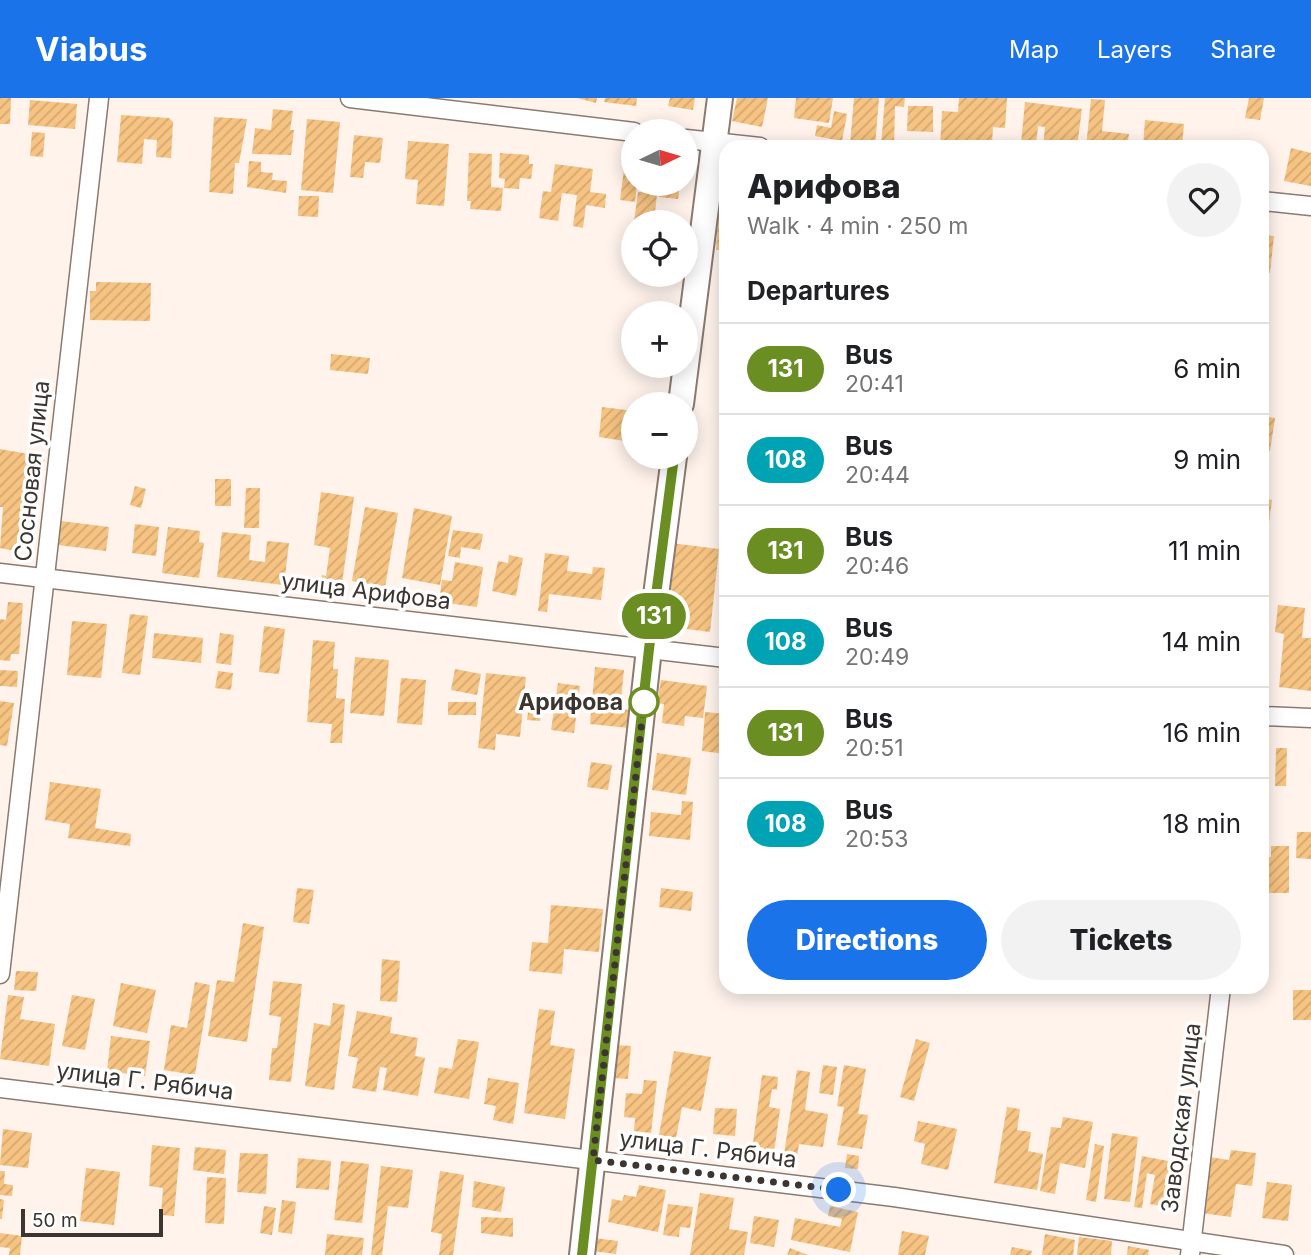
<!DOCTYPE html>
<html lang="en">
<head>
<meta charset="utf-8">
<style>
	body { margin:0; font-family:Inter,sans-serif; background:#f2f2f2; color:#202124; height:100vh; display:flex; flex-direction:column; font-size:26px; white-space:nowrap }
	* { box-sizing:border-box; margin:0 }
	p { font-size:23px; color:#757577 }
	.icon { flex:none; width:38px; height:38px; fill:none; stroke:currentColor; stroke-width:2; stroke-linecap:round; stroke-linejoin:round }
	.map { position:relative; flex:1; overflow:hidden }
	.sheet { position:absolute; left:719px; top:42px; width:550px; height:854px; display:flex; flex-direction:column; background:#fff; border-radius:21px; box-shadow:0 4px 18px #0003 }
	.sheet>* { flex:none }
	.badge { padding:0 14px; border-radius:23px; font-size:24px; line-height:46px }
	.needle { width:46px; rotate:85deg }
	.fabs { position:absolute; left:621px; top:21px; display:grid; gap:14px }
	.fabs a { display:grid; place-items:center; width:77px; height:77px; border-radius:50%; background:#fff; box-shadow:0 4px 18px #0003; font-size:35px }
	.scale { position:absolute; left:21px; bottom:18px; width:142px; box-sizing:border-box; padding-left:7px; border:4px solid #3c3530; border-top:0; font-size:19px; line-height:24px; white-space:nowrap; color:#3c3530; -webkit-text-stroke:5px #fff; paint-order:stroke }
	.you { position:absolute; width:35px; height:35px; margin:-18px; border:5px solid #fff; border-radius:50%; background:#1a73e8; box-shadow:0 0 0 10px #1a73e833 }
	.map>.badge { position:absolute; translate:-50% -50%; box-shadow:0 0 0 4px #fff }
	h2 { padding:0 28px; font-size:26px; line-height:63px }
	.round { display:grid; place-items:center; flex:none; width:74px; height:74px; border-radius:37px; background:#f2f2f2 }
	.summary { display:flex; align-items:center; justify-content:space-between; height:119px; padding:0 28px }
	h1 { font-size:33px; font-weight:800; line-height:52px }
	.action { display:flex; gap:14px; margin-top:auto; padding:14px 28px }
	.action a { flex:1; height:80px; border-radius:42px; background:#1a73e8; color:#fff; font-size:28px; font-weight:800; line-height:80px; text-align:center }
	.action a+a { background:#f2f2f2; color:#202124 }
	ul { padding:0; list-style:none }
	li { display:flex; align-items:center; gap:21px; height:91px; padding:0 28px; border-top:2px solid #e0e0e0 }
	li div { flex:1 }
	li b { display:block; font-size:26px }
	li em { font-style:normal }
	li .badge { min-width:77px; font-weight:700; text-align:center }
	header { display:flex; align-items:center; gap:42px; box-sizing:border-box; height:98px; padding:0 35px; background:#1a73e8; color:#fff }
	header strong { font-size:33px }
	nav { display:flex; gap:38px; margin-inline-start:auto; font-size:24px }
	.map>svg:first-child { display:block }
	.building { fill:url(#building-hatch) }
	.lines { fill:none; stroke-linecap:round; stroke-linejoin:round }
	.street-casing { stroke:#8b7a70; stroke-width:21 }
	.secondary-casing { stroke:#8b7a70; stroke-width:28 }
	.street { stroke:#fff; stroke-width:18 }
	.secondary { stroke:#fff; stroke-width:24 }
	.line-casing { stroke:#fff; stroke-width:16 }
	.line { stroke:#6b8e23; stroke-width:10 }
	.walk { stroke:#3c3530; stroke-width:7; stroke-dasharray:0 12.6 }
	.stop-dot { fill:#fff; stroke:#6b8e23; stroke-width:3.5 }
	.labels { text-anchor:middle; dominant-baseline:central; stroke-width:7; stroke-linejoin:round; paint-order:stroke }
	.street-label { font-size:23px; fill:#3c3530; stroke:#fff }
	.stop-label { font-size:23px; font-weight:bold; fill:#3c3530; stroke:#fff; text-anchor:end }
</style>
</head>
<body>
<header>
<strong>Viabus</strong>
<nav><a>Map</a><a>Layers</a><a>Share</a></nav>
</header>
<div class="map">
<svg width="1311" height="1157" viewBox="0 0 1311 1157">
	<defs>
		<pattern id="building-hatch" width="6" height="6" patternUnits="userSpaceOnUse" patternTransform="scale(1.75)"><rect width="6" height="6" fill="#f6c382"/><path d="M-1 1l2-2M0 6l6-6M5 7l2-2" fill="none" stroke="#d4a871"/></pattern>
	</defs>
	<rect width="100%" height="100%" fill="#fff3ec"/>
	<g class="building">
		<polygon points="0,0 11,0 10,26 0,26"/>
		<polygon points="577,0 597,0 596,5"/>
		<polygon points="605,0 637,0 636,8 604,4"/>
		<polygon points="670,0 695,0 693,12 668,8"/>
		<polygon points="737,0 768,0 762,29 732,23"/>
		<polygon points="796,0 833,0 829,25 794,20"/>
		<polygon points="854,0 879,0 875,48 850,46"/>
		<polygon points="885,0 905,0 904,9 895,8 894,49 881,48"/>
		<polygon points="959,0 1007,0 1005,30 993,29 992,47 963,45 963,49 940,49 942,13 958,14"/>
		<polygon points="1249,0 1264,0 1260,22 1245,20"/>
		<polygon points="1091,1 1105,2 1102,33 1129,36 1127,49 1086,49"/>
		<polygon points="30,2 77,6 75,31 28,27"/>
		<polygon points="1025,4 1082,11 1077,49 1043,49 1045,29 1038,28 1036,47 1021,45"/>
		<polygon points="908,8 933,8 933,34 907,33"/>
		<polygon points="273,11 293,13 290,32 294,32 291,57 252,56 255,30 271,32"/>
		<polygon points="834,13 847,16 842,43 815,38 817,27 831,30"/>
		<polygon points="121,17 169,20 173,24 171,60 156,59 157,42 144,41 142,66 117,64"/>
		<polygon points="214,19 247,21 239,65 235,65 233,96 209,94"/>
		<polygon points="307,21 340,24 333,95 301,92"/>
		<polygon points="1145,22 1184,26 1182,49 1143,49"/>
		<polygon points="32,34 45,35 43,59 30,58"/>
		<polygon points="354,37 383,40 380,65 365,64 363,80 350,79"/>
		<polygon points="408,43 449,46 444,108 416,106 418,82 405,81"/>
		<polygon points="1291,50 1311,55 1311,88 1284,83"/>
		<polygon points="469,55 492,56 491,89 503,90 501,113 470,111 471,103 467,103"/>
		<polygon points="500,55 529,57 529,66 533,66 531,81 520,80 519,91 504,90 505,81 499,80"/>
		<polygon points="249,63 261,64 261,74 273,75 272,82 287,83 286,95 247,89"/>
		<polygon points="555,66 593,71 590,94 606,96 605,110 586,107 583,130 573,128 577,97 562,95 558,123 539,120 543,93 551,94"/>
		<polygon points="624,71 634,72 634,86 637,86 635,104 620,102"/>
		<polygon points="660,86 680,86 678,101 659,99"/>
		<polygon points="638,94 657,96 654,124 634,124"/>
		<polygon points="299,98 319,98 318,119 298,118"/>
		<polygon points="718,120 726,120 726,152 716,152"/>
		<polygon points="1262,137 1274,138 1270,175 1262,174"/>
		<polygon points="96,184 151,185 150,223 90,222 90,193 96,193"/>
		<polygon points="331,256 370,260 368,276 330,272"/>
		<polygon points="602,309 634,313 631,344 599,339"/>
		<polygon points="1262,318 1275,320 1270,353 1262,352"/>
		<polygon points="0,351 45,359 35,414 23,412 15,453 0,450 3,409 0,409"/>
		<rect x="215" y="381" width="16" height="27"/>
		<polygon points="135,388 146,391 141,410 130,407"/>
		<polygon points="246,390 260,390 259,430 244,430"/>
		<polygon points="321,394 354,399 341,493 320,490 322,477 326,478 330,450 314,447"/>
		<polygon points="1262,400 1272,402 1266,447 1262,447"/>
		<polygon points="365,409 398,415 385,489 352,483"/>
		<polygon points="414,410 452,418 440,487 402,480"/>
		<polygon points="61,423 109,429 106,453 58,447"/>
		<polygon points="135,426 159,429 156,458 132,455"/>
		<polygon points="168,429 200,433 199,444 204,445 199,480 162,475"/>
		<polygon points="453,432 483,436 480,452 461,449 460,460 448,458"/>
		<polygon points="222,434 251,437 249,462 265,464 267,443 289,445 284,487 217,479"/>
		<polygon points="671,445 719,451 710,534 678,530 680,513 664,511"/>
		<polygon points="545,455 569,458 567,473 592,476 593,469 605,470 601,502 549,496 547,514 538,513"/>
		<polygon points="509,457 523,460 516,498 492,493 498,463 508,465"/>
		<polygon points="455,464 483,469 477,509 439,504 442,482 452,483"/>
		<polygon points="8,504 23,505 19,556 11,556 10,563 0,562 0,521 6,522"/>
		<polygon points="1278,507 1305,510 1302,540 1311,540 1311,593 1279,589 1284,536 1275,534"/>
		<polygon points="130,516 148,518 140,577 122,575"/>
		<polygon points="72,523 107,526 101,580 67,577"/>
		<polygon points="264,528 285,531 279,576 259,574"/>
		<polygon points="154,535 203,540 201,565 152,560"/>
		<polygon points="220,535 234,537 231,567 216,565"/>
		<polygon points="313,542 335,544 333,571 338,571 336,600 345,601 342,645 330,645 332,626 307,624"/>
		<polygon points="355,559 389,562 384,618 350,615"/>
		<polygon points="595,569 624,572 620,611 630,612 629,630 590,626"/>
		<polygon points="455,571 481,576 477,597 451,592"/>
		<polygon points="0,572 18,573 17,589 0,588"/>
		<polygon points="218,573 233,575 231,592 215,590"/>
		<polygon points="486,575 526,579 520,639 496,636 495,652 478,650"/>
		<polygon points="401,580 426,582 422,627 397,625"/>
		<polygon points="661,582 707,588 703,620 685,618 684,628 662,625 664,606 657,605"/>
		<polygon points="558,585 580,588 574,635 551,632"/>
		<polygon points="530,599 543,601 540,623 527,622"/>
		<polygon points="0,603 14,605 7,648 0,647"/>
		<rect x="448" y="604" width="28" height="13"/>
		<polygon points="705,614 726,616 726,656 702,653"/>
		<polygon points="1276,650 1287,650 1286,688 1275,688"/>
		<polygon points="657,655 691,660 686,697 652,692"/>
		<polygon points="591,664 612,667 608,692 587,689"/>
		<polygon points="50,684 101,691 95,730 131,736 130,748 68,740 70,726 45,722"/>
		<polygon points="682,703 693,704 690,742 649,738 651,714 681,717"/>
		<polygon points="1297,734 1311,734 1311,761 1296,760"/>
		<polygon points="1271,748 1289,748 1289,795 1262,795 1262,759 1271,759"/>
		<polygon points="297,790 314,792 309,826 293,824"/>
		<polygon points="661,790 693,794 691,813 659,809"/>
		<polygon points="551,807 603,811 599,854 564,851 562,876 529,873 532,844 548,845"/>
		<polygon points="243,825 264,829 247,944 208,938 217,882 234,884"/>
		<polygon points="382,861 400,863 397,904 380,903"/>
		<polygon points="16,873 38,874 36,893 14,892"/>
		<polygon points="273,883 302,886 291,984 269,982 272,950 277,950 281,919 269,917"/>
		<polygon points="195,884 210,887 195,977 164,972 171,927 187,930"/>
		<polygon points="121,885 156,892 147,935 113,928"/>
		<rect x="1293" y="892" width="18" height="30"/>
		<polygon points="8,897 24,899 20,921 55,926 49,968 0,961"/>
		<polygon points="72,897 95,901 85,952 62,948"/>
		<polygon points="333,905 345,907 334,992 305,988 314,925 330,928"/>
		<polygon points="539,911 555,913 550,947 575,951 565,1021 524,1015"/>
		<polygon points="357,913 392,919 390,935 418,940 415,958 425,960 418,998 383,992 387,970 380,969 376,994 352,990 358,960 348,958"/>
		<polygon points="111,938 150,943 145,978 107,973"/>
		<polygon points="458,941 479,944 469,1001 434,995 439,969 452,971"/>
		<polygon points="916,941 930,945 914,1003 900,999"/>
		<polygon points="615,947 631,948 628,981 612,980"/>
		<polygon points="674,953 711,959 701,1013 682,1009 676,1040 659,1037"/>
		<polygon points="823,967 837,969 833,997 819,995"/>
		<polygon points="844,967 866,971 858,1016 868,1017 862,1051 837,1047 844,1009 837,1008"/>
		<polygon points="797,972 810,974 805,1012 828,1016 823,1049 799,1046 797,1058 784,1056"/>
		<polygon points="762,977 778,979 777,992 772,991 769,1009 780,1011 774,1055 752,1052"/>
		<polygon points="488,980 519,985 513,1026 493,1022 496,1008 484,1006"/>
		<polygon points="644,982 657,983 651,1035 634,1033 635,1020 624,1019 626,995 642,996"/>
		<polygon points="1007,1009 1020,1011 1017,1032 1031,1034 1028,1053 1043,1056 1037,1092 994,1085"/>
		<polygon points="715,1010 737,1011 735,1038 713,1036"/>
		<polygon points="1063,1019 1093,1024 1085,1070 1060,1065 1055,1096 1040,1093 1051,1029 1061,1030"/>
		<polygon points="918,1023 957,1031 948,1072 921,1066 925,1046 914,1043"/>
		<polygon points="3,1031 32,1035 28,1070 0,1067"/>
		<polygon points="1112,1035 1138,1039 1130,1104 1104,1101"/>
		<polygon points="1095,1046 1104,1048 1096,1104 1086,1102"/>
		<polygon points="152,1047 180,1050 174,1118 161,1117 163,1090 149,1088"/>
		<polygon points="195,1049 226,1052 224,1076 193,1072"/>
		<polygon points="1231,1052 1256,1055 1252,1088 1236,1086 1231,1119 1202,1115 1209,1059 1229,1062"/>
		<polygon points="240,1055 268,1056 266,1096 237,1094"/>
		<polygon points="847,1056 859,1058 858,1071 845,1070"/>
		<polygon points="1142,1058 1173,1064 1170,1083 1180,1084 1175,1111 1150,1106 1155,1077 1147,1075 1142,1110 1134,1109"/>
		<polygon points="298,1060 331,1063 329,1092 296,1090"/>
		<polygon points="341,1063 369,1066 362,1125 334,1122"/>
		<polygon points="381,1068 413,1072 408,1110 388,1108 382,1157 371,1157"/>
		<polygon points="86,1070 120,1074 114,1127 80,1123"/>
		<polygon points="0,1073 5,1073 4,1086 13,1087 12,1098 0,1097"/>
		<polygon points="440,1073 464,1077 453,1157 439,1157 442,1136 431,1134"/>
		<polygon points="207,1079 226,1080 224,1126 205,1125"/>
		<polygon points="474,1083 505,1089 501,1114 472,1109"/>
		<polygon points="1267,1084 1292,1087 1288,1123 1262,1120"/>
		<polygon points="639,1087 666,1092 658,1134 608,1124 612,1101 622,1103 624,1097 636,1099"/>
		<polygon points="700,1095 734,1100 729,1131 748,1134 744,1157 690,1157"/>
		<polygon points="0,1101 4,1102 2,1121 0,1121"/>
		<polygon points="282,1102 296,1104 292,1136 278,1134"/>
		<polygon points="668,1106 693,1109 690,1130 680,1129 679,1139 663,1137"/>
		<polygon points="264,1108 276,1110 272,1137 260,1135"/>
		<polygon points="830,1108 858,1114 850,1154 791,1142 795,1120 840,1129 842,1121 828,1118"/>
		<polygon points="754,1118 779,1122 774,1149 750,1145"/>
		<polygon points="481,1119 513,1120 513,1139 481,1135"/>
		<polygon points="902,1133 929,1138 925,1157 898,1157"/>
		<polygon points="0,1135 22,1138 20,1157 9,1157 10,1150 0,1149"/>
		<polygon points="327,1136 364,1140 362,1157 325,1157"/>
		<polygon points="1045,1136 1075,1142 1073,1157 1042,1157"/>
		<polygon points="1079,1139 1112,1143 1111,1157 1077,1157"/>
		<polygon points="594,1140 618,1143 616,1156 592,1153"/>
		<polygon points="1128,1148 1149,1152 1148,1157 1127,1157"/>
		<polygon points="1012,1149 1032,1153 1031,1157 1010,1157"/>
		<polygon points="790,1150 808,1157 787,1157"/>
	</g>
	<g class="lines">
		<g class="street-casing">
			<g id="street">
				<polyline points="350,0 634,34"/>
				<polyline points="686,41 760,49"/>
				<polyline points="1262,103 1311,108"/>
				<polyline points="0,475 726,560"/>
				<polyline points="1262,618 1311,620"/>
				<polyline points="0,876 99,0"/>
				<polyline points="0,990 894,1099 1284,1157"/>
				<polyline points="1190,1157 1221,889"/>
			</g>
		</g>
		<g class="secondary-casing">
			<g id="secondary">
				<polyline points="681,306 720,0"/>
				<polyline points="582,1157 649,551 674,359"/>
			</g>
		</g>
		<use href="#street" class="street"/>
		<use href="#secondary" class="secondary"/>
	</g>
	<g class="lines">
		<g class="line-casing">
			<polyline id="line" points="582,1157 649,551 674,359"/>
		</g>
		<use href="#line" class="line"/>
		<polyline class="walk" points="644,604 593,1062 839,1092"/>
	</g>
	<circle class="stop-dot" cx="644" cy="604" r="14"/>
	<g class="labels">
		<g class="street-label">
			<text transform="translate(32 373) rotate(-84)">Сосновая улица</text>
			<text transform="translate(366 493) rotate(7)">улица Арифова</text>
			<text transform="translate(145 983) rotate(7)">улица Г. Рябича</text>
			<text transform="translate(1181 1020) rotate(-83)">Заводская улица</text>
			<text transform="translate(708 1051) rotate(7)">улица Г. Рябича</text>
		</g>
		<g class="stop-label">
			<text x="623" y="604">Арифова</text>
		</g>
	</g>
</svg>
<div class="fabs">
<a><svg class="needle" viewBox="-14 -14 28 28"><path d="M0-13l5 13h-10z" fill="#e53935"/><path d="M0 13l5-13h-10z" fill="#757577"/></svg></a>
<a><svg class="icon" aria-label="locate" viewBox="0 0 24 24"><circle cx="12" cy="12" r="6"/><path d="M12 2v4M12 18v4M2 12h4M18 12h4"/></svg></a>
<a>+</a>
<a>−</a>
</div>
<div class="scale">50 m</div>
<div class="you" style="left:839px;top:1092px"></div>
<b class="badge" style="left:654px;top:518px;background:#6b8e23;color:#fff">131</b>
<section class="sheet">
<div class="summary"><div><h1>Арифова</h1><p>Walk · 4 min · 250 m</p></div><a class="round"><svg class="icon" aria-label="heart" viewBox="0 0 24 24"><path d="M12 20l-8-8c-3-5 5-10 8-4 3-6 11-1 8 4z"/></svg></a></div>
<h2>Departures</h2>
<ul>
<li><span class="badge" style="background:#6b8e23;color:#fff">131</span><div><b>Bus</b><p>20:41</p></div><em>6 min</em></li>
<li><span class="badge" style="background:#00a3b4;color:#fff">108</span><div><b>Bus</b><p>20:44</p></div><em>9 min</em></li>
<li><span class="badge" style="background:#6b8e23;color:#fff">131</span><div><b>Bus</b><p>20:46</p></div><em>11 min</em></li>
<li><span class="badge" style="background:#00a3b4;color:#fff">108</span><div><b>Bus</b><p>20:49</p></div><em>14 min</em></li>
<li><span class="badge" style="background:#6b8e23;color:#fff">131</span><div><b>Bus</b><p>20:51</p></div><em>16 min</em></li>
<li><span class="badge" style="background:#00a3b4;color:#fff">108</span><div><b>Bus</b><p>20:53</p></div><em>18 min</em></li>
</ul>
<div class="action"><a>Directions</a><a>Tickets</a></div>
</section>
</div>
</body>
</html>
